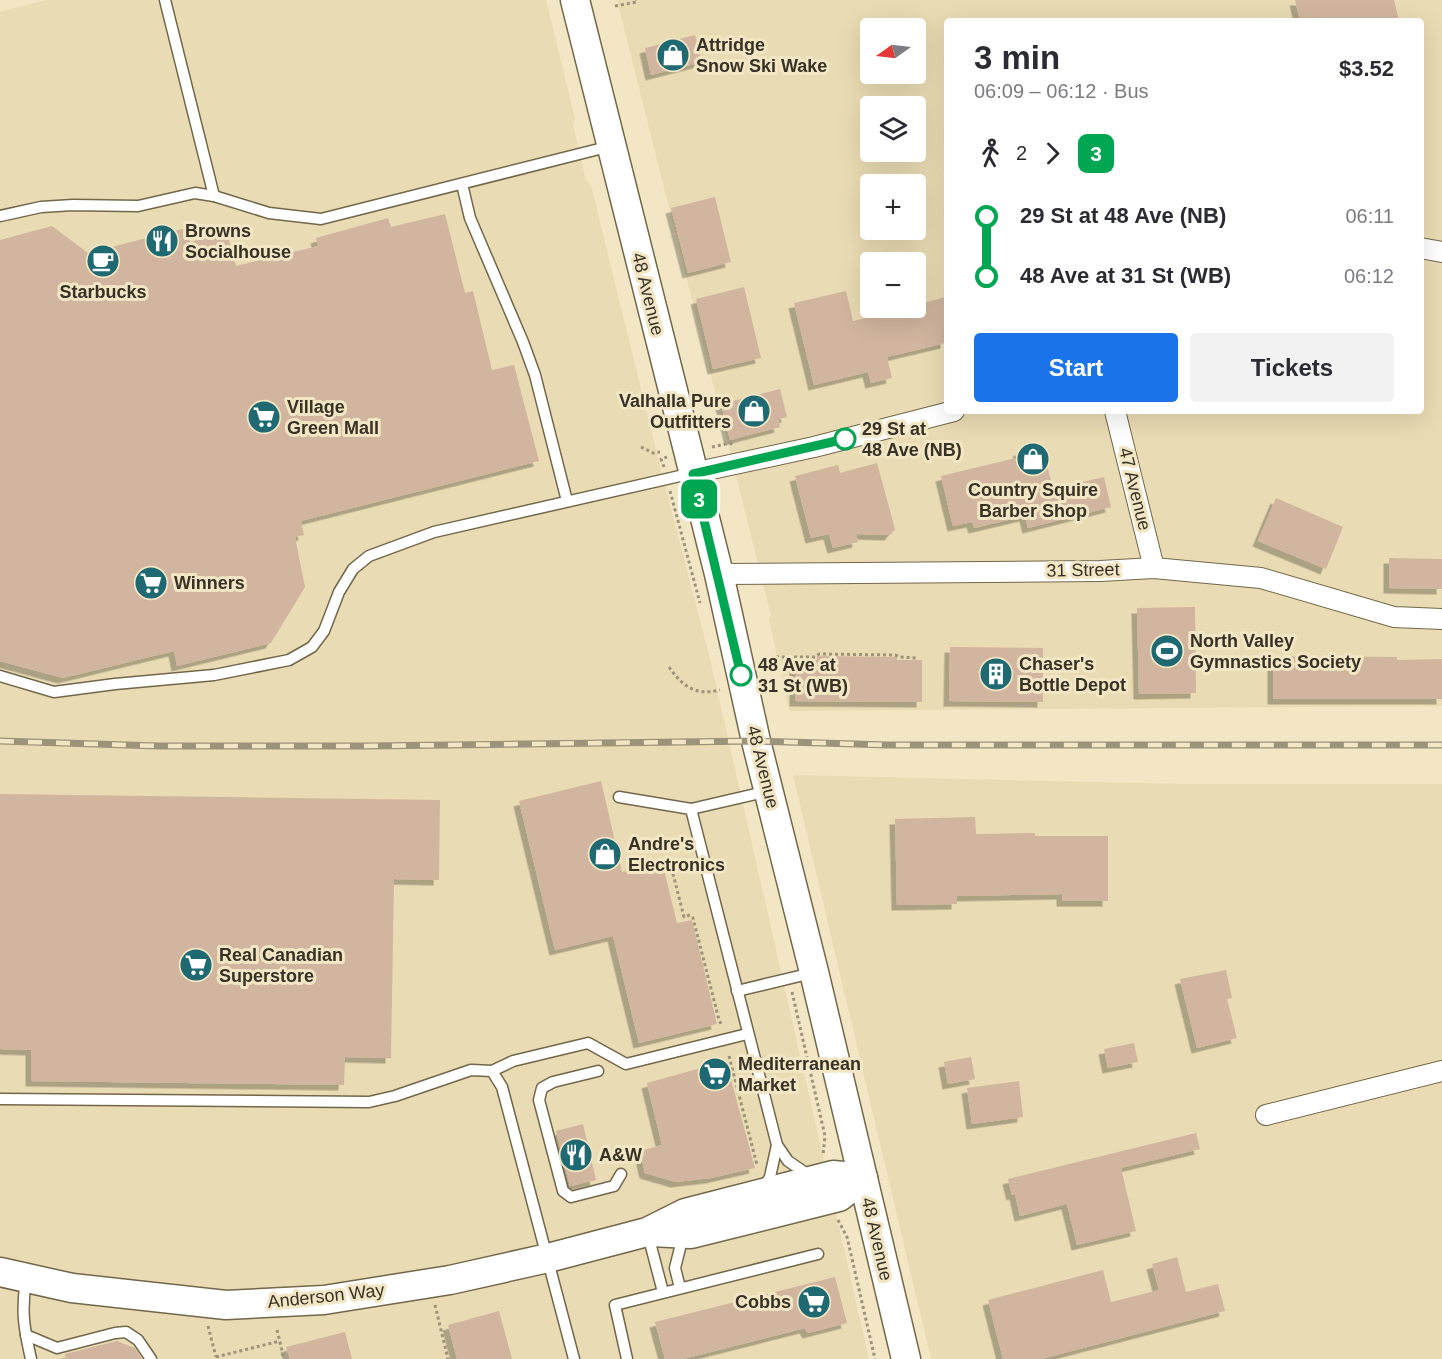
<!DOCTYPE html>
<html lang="en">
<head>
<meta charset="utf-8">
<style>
	body { margin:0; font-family:Arial,sans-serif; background:#f2f2f3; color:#2b2b33; height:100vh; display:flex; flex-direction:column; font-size:22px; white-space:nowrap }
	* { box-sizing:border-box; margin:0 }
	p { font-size:20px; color:#7c7c81 }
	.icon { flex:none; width:33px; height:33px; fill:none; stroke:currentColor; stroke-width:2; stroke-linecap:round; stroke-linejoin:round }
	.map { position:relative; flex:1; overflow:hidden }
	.details { position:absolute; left:944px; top:18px; width:480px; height:396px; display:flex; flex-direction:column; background:#fff; border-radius:6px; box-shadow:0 6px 24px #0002 }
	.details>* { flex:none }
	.badge { padding:0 12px; border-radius:9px; font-size:21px; line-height:39px }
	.needle { width:39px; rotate:256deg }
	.buttons { position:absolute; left:860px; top:18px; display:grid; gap:12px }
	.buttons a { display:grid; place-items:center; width:66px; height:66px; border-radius:6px; background:#fff; box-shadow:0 6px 24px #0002; font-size:30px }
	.map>.badge { position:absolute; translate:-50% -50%; box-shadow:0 0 0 3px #fff }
	.legs { display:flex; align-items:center; gap:9px; height:66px; padding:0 30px; font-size:20px }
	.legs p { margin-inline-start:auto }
	.overview { display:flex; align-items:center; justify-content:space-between; height:102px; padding:0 30px }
	h1 { font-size:33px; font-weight:600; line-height:45px }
	.action { display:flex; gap:12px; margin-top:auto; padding:12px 30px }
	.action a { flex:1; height:69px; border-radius:6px; background:#1a73e8; color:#fff; font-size:24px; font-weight:600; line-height:69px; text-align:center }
	.action a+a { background:#f2f2f3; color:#2b2b33 }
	ul { padding:0 30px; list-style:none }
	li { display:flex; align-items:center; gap:21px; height:60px; font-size:22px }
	li i { display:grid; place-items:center; width:9px; height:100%; margin:0 8px; background:currentColor }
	li i::after { content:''; width:15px; height:15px; margin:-8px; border:4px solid; border-radius:50%; background:#fff }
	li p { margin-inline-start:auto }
	li:first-child i { background:linear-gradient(#0000 50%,currentColor 0) }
	li:last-child i { background:linear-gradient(currentColor 50%,#0000 0) }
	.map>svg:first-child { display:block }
	.built { fill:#e9dbb3; fill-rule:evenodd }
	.building { fill:#d1b59f; filter:url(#shadow) }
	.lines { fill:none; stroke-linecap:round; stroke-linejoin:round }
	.lane-casing { stroke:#72674a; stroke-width:13 }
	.street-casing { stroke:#72674a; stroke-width:22 }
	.secondary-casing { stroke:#72674a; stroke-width:31 }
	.path { stroke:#9c937b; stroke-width:3; stroke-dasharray:3 3; stroke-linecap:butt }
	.lane { stroke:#fff; stroke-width:10 }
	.street { stroke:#fff; stroke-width:20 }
	.secondary { stroke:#fff; stroke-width:28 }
	.rail-casing { stroke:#9c937b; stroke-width:7 }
	.rail { stroke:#f2e6c5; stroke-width:4.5; stroke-dasharray:14; stroke-linecap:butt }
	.line-1-casing { stroke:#fff; stroke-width:14 }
	.line-1 { stroke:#00a651; stroke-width:9 }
	.stop-1-dot { fill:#fff; stroke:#00a651; stroke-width:3 }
	.labels { text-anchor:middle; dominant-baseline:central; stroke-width:6; stroke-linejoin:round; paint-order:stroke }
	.poi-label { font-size:18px; font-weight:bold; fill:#373225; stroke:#f2e6c5; text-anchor:start }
	.street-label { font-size:18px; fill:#373225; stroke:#f2e6c5 }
	.stop-label { font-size:18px; font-weight:bold; fill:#373225; stroke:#f2e6c5; text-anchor:start }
</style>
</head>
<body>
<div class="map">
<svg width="1442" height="1359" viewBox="0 0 1442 1359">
	<defs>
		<filter id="shadow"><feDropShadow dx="-5.5" dy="5.5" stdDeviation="0" flood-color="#0004"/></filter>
	</defs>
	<rect width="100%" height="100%" fill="#f2e6c5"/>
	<g class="built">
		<polygon points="47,0 546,0 575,119 573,126 586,180 591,185 655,446 710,659 869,1359 0,1359 0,12"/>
		<path d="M617,0H1442V706L789,711L769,619L771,615ZM946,21H1420V411H946ZM870,28H915V74H870ZM870,106H915V152H870ZM870,184H915V230H870ZM870,262H915V308H870Z"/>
		<polygon points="793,775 1183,784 1442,784 1442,1359 931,1359"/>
	</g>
	<g class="building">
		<polygon points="1295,0 1394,0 1399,21 1300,21"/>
		<polygon points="695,35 702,62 651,75 645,48"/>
		<polygon points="715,197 731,262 688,273 671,208"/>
		<polygon points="445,214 465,293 473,291 492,370 514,365 539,461 301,521 304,535 295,537 305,587 271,643 177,666 174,651 63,678 0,661 0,240 52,226 88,253 186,228 190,242 227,232 236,266 318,246 316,238 388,218 391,227"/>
		<polygon points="744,287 761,358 713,369 696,299"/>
		<polygon points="846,291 853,321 906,308 915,308 915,305 946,297 946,343 887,357 892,378 871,383 868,372 814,385 794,303"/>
		<polygon points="780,389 787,417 778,419 780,427 730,440 721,404"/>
		<polygon points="1042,445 1053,489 1104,477 1111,507 1028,528 1025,516 974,528 972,522 953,526 941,476 1020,457 1018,451"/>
		<polygon points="877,463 895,529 890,535 856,534 858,542 833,548 829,534 811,538 795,476 838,465 840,473"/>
		<polygon points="1276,498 1343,527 1326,569 1258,541"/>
		<polygon points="1389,558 1442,559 1442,589 1389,588"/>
		<polygon points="1195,607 1196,693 1139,694 1137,608"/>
		<polygon points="950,647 1043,648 1043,702 949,701"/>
		<polygon points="817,656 897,657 897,660 922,660 922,702 795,701 795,667 802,660 817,660"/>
		<polygon points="1273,656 1397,657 1397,660 1442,659 1442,699 1273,699"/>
		<polygon points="601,781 622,872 662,862 677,923 692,920 717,1024 639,1043 613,936 555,950 519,801"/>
		<polygon points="0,794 440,800 439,880 394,879 391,1058 345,1057 344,1085 31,1081 31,1050 0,1049"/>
		<polygon points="975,817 976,834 1035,833 1035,836 1108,836 1108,901 1062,901 1062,894 957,896 957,904 897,905 895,819"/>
		<polygon points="1226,970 1232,998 1227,999 1237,1038 1197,1048 1180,979"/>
		<polygon points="1134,1043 1138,1062 1108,1068 1104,1049"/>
		<polygon points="971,1057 975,1079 948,1084 944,1062"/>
		<polygon points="726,1061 755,1168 711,1178 676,1182 645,1173 640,1151 662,1145 647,1083"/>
		<polygon points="1019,1081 1023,1117 972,1124 967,1088"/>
		<polygon points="583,1124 596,1180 570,1186 556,1131"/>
		<polygon points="1196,1133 1200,1149 1121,1168 1136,1231 1077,1245 1067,1204 1020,1216 1015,1194 1012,1195 1008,1179"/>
		<polygon points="1177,1257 1186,1292 1218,1284 1225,1311 1041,1359 1003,1359 988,1300 1103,1270 1111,1302 1159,1290 1152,1264"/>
		<polygon points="835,1277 847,1323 808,1333 805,1328 683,1359 665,1359 655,1322"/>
		<polygon points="499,1311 512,1359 457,1359 448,1325"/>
		<polygon points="345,1332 352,1359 290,1359 286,1347"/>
		<polygon points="117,1341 135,1348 142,1359 66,1359 65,1354"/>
	</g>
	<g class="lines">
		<g class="lane-casing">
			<g id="lane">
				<polyline points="165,0 214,196"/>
				<polyline points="462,184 470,218 523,342 535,375 567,501"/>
				<polyline points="0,216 41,207 73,205 138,206 195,193 214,196 269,213 321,219 611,146"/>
				<polyline points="0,676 54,692 115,684 214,675 289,660 312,647 324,631 339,592 353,569 369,556 434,532 693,473"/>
				<polyline points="619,797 691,809 769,791"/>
				<polyline points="691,809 777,1145 788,1161 810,1176"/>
				<polyline points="737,991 812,973"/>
				<polyline points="492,1071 513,1061 588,1043 626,1064 747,1034"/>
				<polyline points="598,1071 553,1082 542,1088 539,1100 563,1191 571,1197 614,1186 621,1174"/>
				<polyline points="0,1099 369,1102 395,1096 471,1070 492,1071 502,1087 574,1359"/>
				<polyline points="764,1187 770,1177 777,1145"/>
				<polyline points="648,1235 663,1292"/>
				<path d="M26,1280C21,1312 24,1328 31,1359"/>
				<polyline points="680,1288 675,1268 683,1236"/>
				<polyline points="26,1335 57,1348 115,1333 126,1332 138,1340 151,1359"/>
				<polyline points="627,1359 615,1305 818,1254"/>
			</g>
		</g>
		<g class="street-casing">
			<g id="street">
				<polyline points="1420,248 1442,252"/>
				<polyline points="1115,411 1154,568"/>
				<polyline points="693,473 814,447 954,411"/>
				<polyline points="719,574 1100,571 1154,568 1261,578 1394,617 1442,619"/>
				<polyline points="1266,1115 1442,1071"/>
			</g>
		</g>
		<g class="secondary-casing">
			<g id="secondary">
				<polyline points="575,0 719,574 756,741 814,972 906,1359"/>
				<polyline points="650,1232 691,1234 839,1197 863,1178"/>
				<polyline points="0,1272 72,1288 226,1305 324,1300 450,1280 548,1258 647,1232 685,1213 833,1175 863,1178"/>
			</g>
		</g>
		<g class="path">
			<polyline points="615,6 637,2 636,0"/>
			<polyline points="641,447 653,453 660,452"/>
			<polyline points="712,447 730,443 734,445"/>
			<polyline points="664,467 661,459 667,457"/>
			<polyline points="670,491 700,603"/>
			<polyline points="776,657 815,657 819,654 895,655 900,657 917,658"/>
			<path d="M669,667C683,687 696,696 720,690"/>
			<polyline points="670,862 684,917 690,915 693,918 719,1020 721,1024"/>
			<polyline points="792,992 825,1136 823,1155"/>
			<polyline points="729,1056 757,1165"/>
			<polyline points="838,1220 847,1237 875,1359"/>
			<polyline points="435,1305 448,1359"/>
			<polyline points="208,1326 216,1357"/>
			<polyline points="277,1330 284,1359"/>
			<polyline points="216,1357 280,1341"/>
		</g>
		<use href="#lane" class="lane"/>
		<use href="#street" class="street"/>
		<use href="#secondary" class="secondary"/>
		<g class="rail-casing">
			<polyline id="rail" points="0,741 159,746 367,746 756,741 888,745 1442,745"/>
		</g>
		<use href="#rail" class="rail"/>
	</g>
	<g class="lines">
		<g class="line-1-casing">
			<polyline id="line-1" points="741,675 693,474 845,439"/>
		</g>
		<use href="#line-1" class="line-1"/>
	</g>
	<defs>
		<g id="shop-disc" transform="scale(1.725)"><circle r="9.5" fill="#1e6972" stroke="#f2e6c5"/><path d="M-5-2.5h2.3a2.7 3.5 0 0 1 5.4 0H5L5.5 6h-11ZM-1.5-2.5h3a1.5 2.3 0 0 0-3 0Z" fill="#fff"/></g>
		<g id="restaurant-disc" transform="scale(1.725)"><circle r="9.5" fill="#1e6972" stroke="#f2e6c5"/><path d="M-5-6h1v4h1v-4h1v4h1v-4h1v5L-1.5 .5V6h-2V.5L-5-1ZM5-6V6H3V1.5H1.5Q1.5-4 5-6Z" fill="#fff"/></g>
		<g id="cafe-disc" transform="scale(1.725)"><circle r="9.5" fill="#1e6972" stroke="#f2e6c5"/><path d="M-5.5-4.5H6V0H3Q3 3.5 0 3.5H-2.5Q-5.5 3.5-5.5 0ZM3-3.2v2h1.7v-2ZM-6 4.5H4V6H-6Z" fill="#fff"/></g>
		<g id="supermarket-disc" transform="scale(1.725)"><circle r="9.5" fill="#1e6972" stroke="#f2e6c5"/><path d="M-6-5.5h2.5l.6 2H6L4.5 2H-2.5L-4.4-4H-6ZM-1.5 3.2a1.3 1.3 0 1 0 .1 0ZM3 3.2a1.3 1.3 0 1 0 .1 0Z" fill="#fff"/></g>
		<g id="stadium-disc" transform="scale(1.725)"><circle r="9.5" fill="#1e6972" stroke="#f2e6c5"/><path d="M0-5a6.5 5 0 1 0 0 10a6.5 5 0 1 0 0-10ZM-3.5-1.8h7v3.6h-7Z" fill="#fff"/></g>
		<g id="building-disc" transform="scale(1.725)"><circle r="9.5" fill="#1e6972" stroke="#f2e6c5"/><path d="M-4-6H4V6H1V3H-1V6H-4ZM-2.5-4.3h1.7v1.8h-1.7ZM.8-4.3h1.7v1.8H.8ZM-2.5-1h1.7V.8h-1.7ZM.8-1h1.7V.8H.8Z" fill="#fff"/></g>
	</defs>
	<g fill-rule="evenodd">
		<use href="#shop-disc" x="673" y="55"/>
		<use href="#restaurant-disc" x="162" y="241"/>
		<use href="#cafe-disc" x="103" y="261"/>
		<use href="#shop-disc" x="754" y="411"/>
		<use href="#supermarket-disc" x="264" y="417"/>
		<use href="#shop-disc" x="1033" y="459"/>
		<use href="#supermarket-disc" x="151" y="583"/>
		<use href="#stadium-disc" x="1167" y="651"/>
		<use href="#building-disc" x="996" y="674"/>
		<use href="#shop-disc" x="605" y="854"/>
		<use href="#supermarket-disc" x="196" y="965"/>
		<use href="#supermarket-disc" x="715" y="1074"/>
		<use href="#restaurant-disc" x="576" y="1155"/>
		<use href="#supermarket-disc" x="814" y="1302"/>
	</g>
	<g class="stop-1-dot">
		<circle cx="845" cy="439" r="10"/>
		<circle cx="741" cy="675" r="10"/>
	</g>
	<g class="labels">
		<g class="poi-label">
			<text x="696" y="45">Attridge<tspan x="696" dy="21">Snow Ski Wake</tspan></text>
			<text x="185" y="231">Browns<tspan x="185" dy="21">Socialhouse</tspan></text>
			<text x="103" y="292" text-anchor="middle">Starbucks</text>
			<text x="731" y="401" text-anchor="end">Valhalla Pure<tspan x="731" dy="21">Outfitters</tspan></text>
			<text x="287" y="407">Village<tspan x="287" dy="21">Green Mall</tspan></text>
			<text x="1033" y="490" text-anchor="middle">Country Squire<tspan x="1033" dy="21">Barber Shop</tspan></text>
			<text x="174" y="583">Winners</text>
			<text x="1190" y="641">North Valley<tspan x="1190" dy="21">Gymnastics Society</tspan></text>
			<text x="1019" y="664">Chaser's<tspan x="1019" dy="21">Bottle Depot</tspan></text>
			<text x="628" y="844">Andre's<tspan x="628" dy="21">Electronics</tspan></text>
			<text x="219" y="955">Real Canadian<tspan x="219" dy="21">Superstore</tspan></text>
			<text x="738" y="1064">Mediterranean<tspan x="738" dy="21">Market</tspan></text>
			<text x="599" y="1155">A&amp;W</text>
			<text x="791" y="1302" text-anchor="end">Cobbs</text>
		</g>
		<g class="street-label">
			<text transform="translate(648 294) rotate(76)">48 Avenue</text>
			<text transform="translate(1135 489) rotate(76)">47 Avenue</text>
			<text transform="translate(1083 570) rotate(-1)">31 Street</text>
			<text transform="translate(763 767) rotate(76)">48 Avenue</text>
			<text transform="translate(877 1239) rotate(77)">48 Avenue</text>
			<text transform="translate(326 1296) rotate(-6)">Anderson Way</text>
		</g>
		<g class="stop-label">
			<text x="862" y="429">29 St at<tspan x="862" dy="21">48 Ave (NB)</tspan></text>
			<text x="758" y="665">48 Ave at<tspan x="758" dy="21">31 St (WB)</tspan></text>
		</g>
	</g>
</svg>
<div class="buttons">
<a><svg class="needle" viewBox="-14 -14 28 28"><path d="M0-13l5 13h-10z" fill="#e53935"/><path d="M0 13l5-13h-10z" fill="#7c7c81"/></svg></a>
<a><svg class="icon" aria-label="layers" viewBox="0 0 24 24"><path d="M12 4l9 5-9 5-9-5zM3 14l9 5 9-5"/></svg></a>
<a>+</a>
<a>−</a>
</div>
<b class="badge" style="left:699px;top:499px;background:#00a651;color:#fff">3</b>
<section class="details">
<div class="overview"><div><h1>3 min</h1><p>06:09 – 06:12 · Bus</p></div><b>$3.52</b></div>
<div class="legs"><svg class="icon" aria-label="walk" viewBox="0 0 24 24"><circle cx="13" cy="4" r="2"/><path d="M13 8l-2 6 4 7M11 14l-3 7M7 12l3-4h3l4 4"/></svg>2<svg class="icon" aria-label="forward" viewBox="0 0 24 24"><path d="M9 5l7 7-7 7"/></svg><b class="badge" style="background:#00a651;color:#fff">3</b></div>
<ul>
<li><i style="color:#00a651"></i><b>29 St at 48 Ave (NB)</b><p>06:11</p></li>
<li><i style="color:#00a651"></i><b>48 Ave at 31 St (WB)</b><p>06:12</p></li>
</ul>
<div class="action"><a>Start</a><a>Tickets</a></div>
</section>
</div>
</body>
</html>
